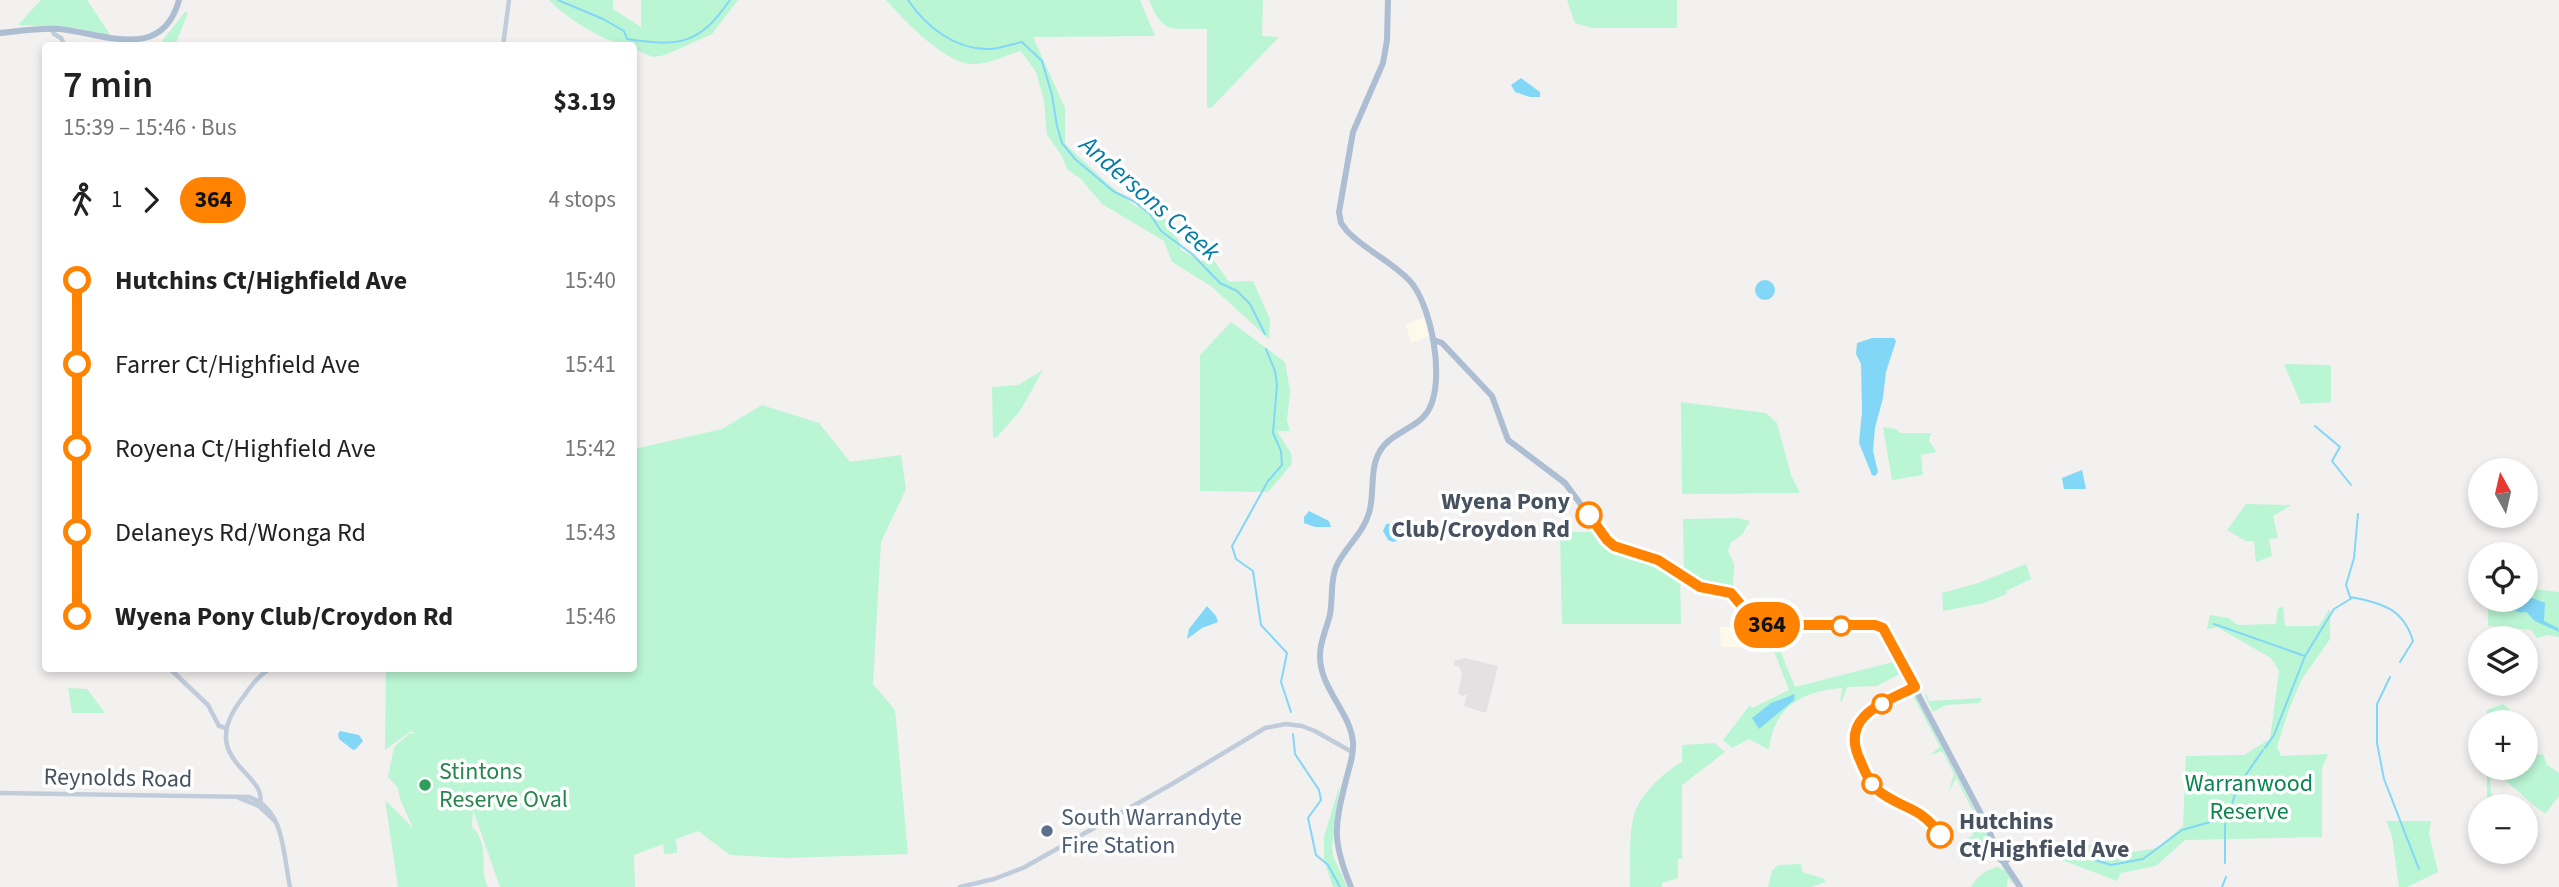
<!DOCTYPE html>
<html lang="en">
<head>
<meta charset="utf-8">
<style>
	body { margin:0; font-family:"Source Sans 3",sans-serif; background:#f2f2f2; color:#222; height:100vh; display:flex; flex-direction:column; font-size:26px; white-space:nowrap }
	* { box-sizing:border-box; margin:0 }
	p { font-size:23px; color:#767676 }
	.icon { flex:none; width:38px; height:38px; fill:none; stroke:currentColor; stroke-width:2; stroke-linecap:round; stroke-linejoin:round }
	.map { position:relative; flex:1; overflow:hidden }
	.drawer { position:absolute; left:42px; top:42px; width:595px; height:630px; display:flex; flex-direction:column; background:#fff; border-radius:7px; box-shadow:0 4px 10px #0003 }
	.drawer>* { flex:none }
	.badge { padding:0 14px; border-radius:23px; font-size:24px; line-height:46px }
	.needle { width:46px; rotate:352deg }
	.buttons { position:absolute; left:2468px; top:458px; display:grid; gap:14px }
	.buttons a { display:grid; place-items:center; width:70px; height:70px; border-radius:50%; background:#fff; box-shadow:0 4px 10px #0003; font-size:35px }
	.map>.badge { position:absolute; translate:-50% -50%; box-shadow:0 0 0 4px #fff }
	.legs { display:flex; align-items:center; gap:10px; height:77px; padding:0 21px; font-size:23px }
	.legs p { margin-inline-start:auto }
	.head { display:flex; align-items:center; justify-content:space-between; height:119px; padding:0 21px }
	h1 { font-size:38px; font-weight:600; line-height:52px }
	ul { padding:0 21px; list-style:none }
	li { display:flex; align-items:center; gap:24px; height:84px; font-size:26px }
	li i { display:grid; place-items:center; width:10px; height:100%; margin:0 9px; background:currentColor }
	li i::after { content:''; width:18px; height:18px; margin:-9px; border:5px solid; border-radius:50%; background:#fff }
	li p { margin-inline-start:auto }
	li:first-child i { background:linear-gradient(#0000 50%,currentColor 0) }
	li:last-child i { background:linear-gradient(currentColor 50%,#0000 0) }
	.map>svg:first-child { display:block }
	.commercial { fill:#fef9e8 }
	.education { fill:#e4e1e2 }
	.green { fill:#baf5d4 }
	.water { fill:#82d7f7 }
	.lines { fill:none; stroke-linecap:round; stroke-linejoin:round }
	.stream { stroke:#82d7f7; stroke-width:2 }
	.secondary { stroke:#c1ccdb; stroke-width:4.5 }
	.primary { stroke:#adbdd2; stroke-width:6 }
	.line-1-casing { stroke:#fff; stroke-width:16 }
	.line-1 { stroke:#ff8200; stroke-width:10 }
	.stop-1-dot { fill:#fff; stroke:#ff8200; stroke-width:3.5 }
	.leisure-dot { fill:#2e9e5b; stroke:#fff; stroke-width:2.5 }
	.service-dot { fill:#5c6f8a; stroke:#fff; stroke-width:2.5 }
	.labels { text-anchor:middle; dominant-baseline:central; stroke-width:7; stroke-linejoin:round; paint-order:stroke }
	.stop-label { font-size:24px; font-weight:bold; fill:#465260; stroke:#fff; text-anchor:end }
	.leisure-label { font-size:24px; fill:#27864d; stroke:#fff; text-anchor:start }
	.street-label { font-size:24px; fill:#465260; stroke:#fff }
	.park-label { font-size:24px; fill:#0c8651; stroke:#fff }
	.service-label { font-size:24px; fill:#4e5e75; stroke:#fff; text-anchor:start }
	.water-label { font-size:26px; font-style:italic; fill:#027ba8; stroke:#fff }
</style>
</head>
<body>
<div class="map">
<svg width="2559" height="887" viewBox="0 0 2559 887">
	<rect width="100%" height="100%" fill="#f3f0f0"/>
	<g class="commercial">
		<polygon points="1424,317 1429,336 1411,343 1406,325"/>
		<polygon points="1720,627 1742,627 1749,636 1745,647 1721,647"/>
	</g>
	<polygon class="education" points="1465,658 1498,666 1486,713 1464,706 1467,694 1463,696 1458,694 1462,673 1459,667 1454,665 1454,661"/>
	<g class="green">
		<polygon points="41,0 87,0 111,36 76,28 18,25"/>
		<path d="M549,0H613V9L641,27V0H738L712,34L665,55L653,57L634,49V46C609,46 566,18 549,0Z"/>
		<path d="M886,0H1140L1155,36L1033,37L1065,108V144L1107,183L1135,206L1161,214L1176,232L1181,250L1201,261L1213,259L1229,282L1253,281L1270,319L1269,339L1211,286L1172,262L1164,241L1102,204L1081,179L1067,169L1062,156L1047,135L1044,101L1036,72L1021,51C1006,55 988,65 973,64C945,64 904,20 886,0Z"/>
		<path d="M1149,0H1263L1262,36L1279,37L1211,108H1207V29C1172,27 1164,37 1149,0Z"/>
		<polygon points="1567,0 1677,0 1677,28 1592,28 1575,23"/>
		<polygon points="185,12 188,13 175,45 159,45"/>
		<polygon points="1231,322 1285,362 1290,391 1287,420 1290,431 1278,431 1278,433 1291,453 1292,464 1268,492 1200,491 1200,355"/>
		<polygon points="2284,364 2331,365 2331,402 2301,404"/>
		<polygon points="1043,370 1020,411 996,438 993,437 992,387 1018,385"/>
		<polygon points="1681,402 1766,413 1777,423 1791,475 1800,493 1682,494"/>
		<path d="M762,405L819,423L850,462L901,455L906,489L881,542L873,684L895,710L908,854L787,858L730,855L698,831L674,840L676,841L677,853L664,854L663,844L634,855L635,887H500L473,810L472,827C492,847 477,865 488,887H398L385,800L413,828L400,799L398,788L388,777L394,747L410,733L416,734L411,731L385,750L386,669L634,668V449L722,429Z"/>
		<polygon points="1883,427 1896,429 1900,433 1931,433 1929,441 1937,452 1921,455 1923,475 1892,480"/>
		<polygon points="2246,504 2292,505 2273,516 2278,538 2269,539 2272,556 2256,562 2254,541 2246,541 2227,530"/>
		<polygon points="1738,518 1750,521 1742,535 1731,542 1728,551 1734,564 1733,589 1701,583 1684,571 1683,519"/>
		<path d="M1560,532H1598C1620,556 1654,554 1680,577L1681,624H1562Z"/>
		<polygon points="2026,564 2031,579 2006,591 2007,594 1984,603 1943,611 1942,593 1978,583"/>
		<polygon points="2525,588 2559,592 2559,637 2548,635 2537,638 2531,630 2488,626 2488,600 2525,600"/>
		<polygon points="2283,607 2285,626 2319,626 2330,608 2330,639 2302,679 2289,709 2277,747 2281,756 2328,754 2322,768 2322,837 2185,840 2156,866 2121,873 2117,881 2059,859 2067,842 2085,843 2116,855 2157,848 2183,826 2186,756 2244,755 2270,739 2279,671 2271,658 2217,627 2207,629 2210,615 2229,618 2238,625 2276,624 2278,608"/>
		<path d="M1777,630H1784L1780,650L1795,687L1897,661L1909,687L1901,673L1877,686L1847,687L1842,701H1840L1842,688C1802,691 1773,707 1769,750L1749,739L1732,748L1723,740L1750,705L1752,708L1789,690L1774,651Z"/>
		<polygon points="68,688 87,689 105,713 72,713"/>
		<polygon points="1911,692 1914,693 1995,849 1994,856 1981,864 1964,839 1973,836 1973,831 1969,828 1975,815 1956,778 1948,794 1954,774 1942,751 1930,755 1940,747"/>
		<polygon points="1926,693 1929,701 1982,698 1979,703 1946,705 1933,712 1925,696"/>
		<polygon points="2503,704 2510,710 2509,723 2487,723 2487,710"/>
		<path d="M1714,743L1725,752L1682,785V859H1678V878L1662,883V887H1630C1631,864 1628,837 1634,815C1640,794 1664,772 1682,762V745Z"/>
		<path d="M2525,746L2527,753L2533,756L2543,754L2547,765L2559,773V796L2546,813H2544C2525,799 2512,784 2492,771C2487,788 2494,794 2492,807H2487V768H2525Z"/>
		<polygon points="1340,784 1332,847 1333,856 1347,887 1333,887 1324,860 1324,837"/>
		<polygon points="2386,821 2431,821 2429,834 2438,872 2407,887 2399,887 2392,836"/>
		<polygon points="1801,864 1802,872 1825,879 1825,882 1811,887 1768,887 1772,871 1778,865"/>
		<path d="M2001,864H2003L2015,887L2008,878L2007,887H1971C1976,877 1987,869 1998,867L2004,871Z"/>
	</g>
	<g class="water">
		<polygon points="1521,78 1540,92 1540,97 1530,97 1515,92 1511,85"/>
		<circle cx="1765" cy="290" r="10"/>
		<polygon points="1872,338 1894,338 1896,341 1886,372 1883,398 1875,428 1873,451 1878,472 1875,476 1872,475 1859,443 1862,412 1861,364 1856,354 1857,343"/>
		<polygon points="2082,470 2086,489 2064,489 2062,478"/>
		<polygon points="1309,511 1329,521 1331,527 1315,527 1304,523 1304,517"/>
		<polygon points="1407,522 1413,527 1412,536 1393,542 1388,540 1383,531 1386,524"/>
		<path d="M2525,595L2545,603L2544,621L2558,628L2559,632L2535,621L2526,612C2516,614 2510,608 2503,601L2525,600Z"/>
		<polygon points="1207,606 1216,616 1218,622 1202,628 1187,639 1189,629"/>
		<polygon points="1795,694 1794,700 1759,729 1752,718 1771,703"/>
		<polygon points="340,731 359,735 363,741 356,749 353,750 339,739 338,734"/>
	</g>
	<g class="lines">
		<g class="stream">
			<path d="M558,0L603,19L624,31L627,39C679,47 699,45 730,0"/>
			<path d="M908,0C926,27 956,50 989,49C1000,49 1012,44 1022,42L1042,61L1052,95L1057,126L1062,143L1075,159L1113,191L1135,202L1150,214L1161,231L1192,254L1220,283L1237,291L1250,304L1265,334"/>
			<polyline points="1266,349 1275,371 1277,385 1273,433 1281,451 1282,465 1268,481 1232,546 1236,559 1253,571 1261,625 1287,653 1281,682 1291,712"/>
			<polyline points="2315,426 2340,447 2332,461 2351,485"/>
			<path d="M2358,514L2354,558L2346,585L2350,597C2380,603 2403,607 2413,641L2400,662"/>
			<polyline points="2214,624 2305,656"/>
			<polyline points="2390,677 2377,704 2377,743 2384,779 2419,869"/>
			<polyline points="1293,734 1295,754 1319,790 1321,800 1308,818 1316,855 1328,865 1340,887"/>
			<polyline points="2265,748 2274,735 2305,656 2334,609 2352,598"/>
			<polyline points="2226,821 2238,786 2263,750"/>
			<polyline points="2079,855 2111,865 2143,859 2182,830 2221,819"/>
			<polyline points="2225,863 2225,824"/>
			<polyline points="2222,887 2226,877"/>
		</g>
		<g class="secondary">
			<polyline points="52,29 54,34 61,38 65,46"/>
			<polyline points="503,46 509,0"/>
			<polyline points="169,668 208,705 219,726 226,728"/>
			<path d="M0,793L249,797C285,809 283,855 290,887"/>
			<polyline points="239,798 259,806 275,821"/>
			<path d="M259,806C273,774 194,762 241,700C250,688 257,676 271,668"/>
			<polyline points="960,887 994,879 1023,868 1172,784 1265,728 1286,724 1302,726 1315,731 1352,752"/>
		</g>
		<g class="primary">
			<path d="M0,33C19,31 40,28 59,29C103,33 162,63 179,0"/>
			<polyline points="1434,340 1442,343 1492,396 1508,440 1565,483 1607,540 1614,546 1666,565 1700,588 1730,593 1738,599 1752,618 1767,625"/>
			<polyline points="1747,615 1750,622 1754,626 1871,625 1883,628 1980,812 1999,853"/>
			<circle cx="2004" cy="856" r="5"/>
			<polyline points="2003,861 2020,887"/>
			<path d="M1351,887C1332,841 1334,828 1346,780C1349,768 1354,755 1353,743C1351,712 1319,688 1320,655C1320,641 1327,628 1330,614C1333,599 1330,582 1336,567C1344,548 1363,534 1369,513C1375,494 1369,469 1380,451C1391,432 1417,429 1428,411C1446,383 1432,304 1409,280C1391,261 1365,250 1347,231L1341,223L1339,212L1353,132L1383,63L1387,40L1388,0"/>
		</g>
	</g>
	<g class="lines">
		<g class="line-1-casing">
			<path id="line-1" d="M1589,515L1607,540L1614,546L1658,560L1700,587L1731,593L1752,618L1767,625H1875L1883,628L1915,687C1884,703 1839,716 1860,760C1865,772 1870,784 1880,792C1904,810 1921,806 1940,835"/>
		</g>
		<use href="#line-1" class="line-1"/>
	</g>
	<g class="stop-1-dot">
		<circle cx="1589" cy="515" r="12"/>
		<circle cx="1841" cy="626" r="9"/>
		<circle cx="1882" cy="704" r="9"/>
		<circle cx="1872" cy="784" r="9"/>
		<circle cx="1940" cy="835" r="12"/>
	</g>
	<circle class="leisure-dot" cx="425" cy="785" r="7"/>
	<circle class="service-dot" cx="1047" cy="831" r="7"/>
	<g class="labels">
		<g class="stop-label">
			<text x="1570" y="501">Wyena Pony<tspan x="1570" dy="28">Club/Croydon Rd</tspan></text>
			<text x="1959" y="821" text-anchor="start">Hutchins<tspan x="1959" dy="28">Ct/Highfield Ave</tspan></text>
		</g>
		<g class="leisure-label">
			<text x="439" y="771">Stintons<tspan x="439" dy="28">Reserve Oval</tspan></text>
		</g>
		<g class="street-label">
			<text transform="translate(118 778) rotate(1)">Reynolds Road</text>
		</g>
		<g class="park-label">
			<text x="2249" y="783">Warranwood<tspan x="2249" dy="28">Reserve</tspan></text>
		</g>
		<g class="service-label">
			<text x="1061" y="817">South Warrandyte<tspan x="1061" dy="28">Fire Station</tspan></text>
		</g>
		<g class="water-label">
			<text transform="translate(1150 198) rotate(41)">Andersons Creek</text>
		</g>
	</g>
</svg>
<div class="buttons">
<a><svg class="needle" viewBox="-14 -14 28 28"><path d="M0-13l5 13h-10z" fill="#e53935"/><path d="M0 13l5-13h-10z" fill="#767676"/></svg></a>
<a><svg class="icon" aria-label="locate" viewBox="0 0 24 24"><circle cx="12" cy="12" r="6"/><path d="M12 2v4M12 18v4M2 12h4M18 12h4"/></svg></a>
<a><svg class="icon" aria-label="layers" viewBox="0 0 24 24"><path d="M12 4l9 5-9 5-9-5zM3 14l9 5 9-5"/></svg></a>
<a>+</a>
<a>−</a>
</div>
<b class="badge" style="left:1767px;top:625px;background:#ff8200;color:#111">364</b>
<section class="drawer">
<div class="head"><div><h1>7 min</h1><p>15:39 – 15:46 · Bus</p></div><b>$3.19</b></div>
<div class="legs"><svg class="icon" aria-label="walk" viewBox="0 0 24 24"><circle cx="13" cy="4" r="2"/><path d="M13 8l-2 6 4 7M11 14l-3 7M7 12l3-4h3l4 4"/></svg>1<svg class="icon" aria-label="forward" viewBox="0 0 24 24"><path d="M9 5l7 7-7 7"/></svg><b class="badge" style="background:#ff8200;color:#111">364</b><p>4 stops</p></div>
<ul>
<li><i style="color:#ff8200"></i><b>Hutchins Ct/Highfield Ave</b><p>15:40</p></li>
<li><i style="color:#ff8200"></i><span>Farrer Ct/Highfield Ave</span><p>15:41</p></li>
<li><i style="color:#ff8200"></i><span>Royena Ct/Highfield Ave</span><p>15:42</p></li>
<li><i style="color:#ff8200"></i><span>Delaneys Rd/Wonga Rd</span><p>15:43</p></li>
<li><i style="color:#ff8200"></i><b>Wyena Pony Club/Croydon Rd</b><p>15:46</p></li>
</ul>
</section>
</div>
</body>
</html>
